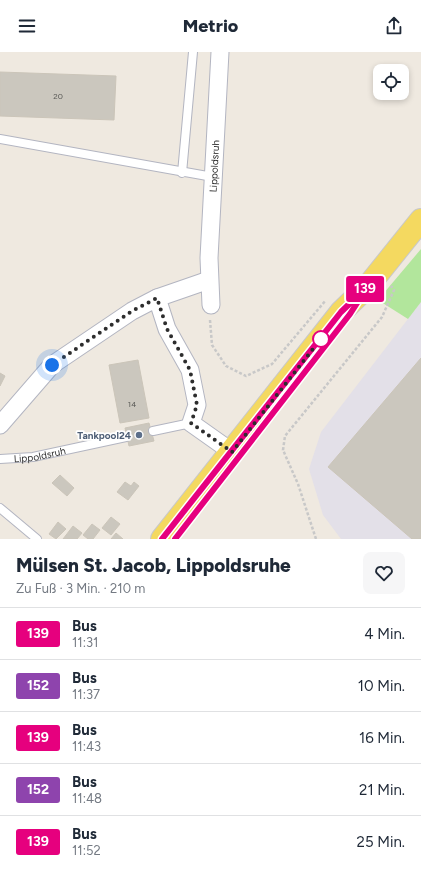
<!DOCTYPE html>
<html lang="de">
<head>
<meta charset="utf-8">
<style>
	body { margin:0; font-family:Figtree,sans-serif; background:#f6f6f7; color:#1f2937; height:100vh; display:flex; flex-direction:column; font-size:15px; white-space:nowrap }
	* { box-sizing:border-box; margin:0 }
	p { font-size:13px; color:#747a83 }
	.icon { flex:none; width:22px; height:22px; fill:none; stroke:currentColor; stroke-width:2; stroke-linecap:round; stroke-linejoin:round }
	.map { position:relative; height:487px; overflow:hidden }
	.drawer { display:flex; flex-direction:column; background:#fff; flex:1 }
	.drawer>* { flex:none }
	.badge { padding:0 8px; border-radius:3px; font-size:14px; line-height:26px }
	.tools { position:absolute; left:373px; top:12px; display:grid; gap:8px }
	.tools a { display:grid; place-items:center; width:36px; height:36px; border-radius:8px; background:#fff; box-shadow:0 2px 6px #0003; font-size:20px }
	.you { position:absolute; width:20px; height:20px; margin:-10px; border:3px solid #fff; border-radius:50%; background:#1a73e8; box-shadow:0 0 0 6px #1a73e833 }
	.map>.badge { position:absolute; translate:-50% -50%; box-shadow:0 0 0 2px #fff }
	.round { display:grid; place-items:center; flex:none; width:42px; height:42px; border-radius:8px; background:#f6f6f7 }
	.summary { display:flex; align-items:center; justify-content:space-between; height:68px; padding:0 16px }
	h1 { font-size:19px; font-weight:800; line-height:30px }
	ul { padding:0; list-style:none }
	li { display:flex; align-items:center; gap:12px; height:52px; padding:0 16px; border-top:1px solid #e0e1e3 }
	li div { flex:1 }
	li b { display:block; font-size:15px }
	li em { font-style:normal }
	li .badge { min-width:44px; font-weight:700; text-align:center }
	header { display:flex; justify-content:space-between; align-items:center; height:52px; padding:0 16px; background:#fff; font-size:18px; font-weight:800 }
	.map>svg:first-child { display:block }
	.industrial { fill:#e3e0e8 }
	.green { fill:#b2e69c }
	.building { fill:#cbc7be; stroke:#cbc5b9 }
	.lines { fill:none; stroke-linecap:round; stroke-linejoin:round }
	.lane-casing { stroke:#b3b5c1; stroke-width:10 }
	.street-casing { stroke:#b3b5c1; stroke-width:19 }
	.primary-casing { stroke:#c8c8c8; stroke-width:24 }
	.path { stroke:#c8c8c8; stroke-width:2.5; stroke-dasharray:3 2; stroke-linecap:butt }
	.lane { stroke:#fff; stroke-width:8 }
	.street { stroke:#fff; stroke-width:17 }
	.primary { stroke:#f4d960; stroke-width:22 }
	.line-casing { stroke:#fff; stroke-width:9 }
	.line { stroke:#e6007e; stroke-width:6 }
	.walk { stroke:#2d2d2d; stroke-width:4; stroke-dasharray:0 7.2 }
	.stop-dot { fill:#fff; stroke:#e6007e; stroke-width:2 }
	.service-dot { fill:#5c6f8a; stroke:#fff; stroke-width:1.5 }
	.labels { text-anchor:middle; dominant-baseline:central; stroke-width:3.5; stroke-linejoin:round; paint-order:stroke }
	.number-label { font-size:8px; fill:#545451 }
	.street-label { font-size:10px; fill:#2d2d2d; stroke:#fff }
	.service-label { font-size:10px; font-weight:bold; fill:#4e5e75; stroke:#fff; text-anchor:end }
</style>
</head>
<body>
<header><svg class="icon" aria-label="menu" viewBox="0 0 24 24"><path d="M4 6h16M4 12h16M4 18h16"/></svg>Metrio<svg class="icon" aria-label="share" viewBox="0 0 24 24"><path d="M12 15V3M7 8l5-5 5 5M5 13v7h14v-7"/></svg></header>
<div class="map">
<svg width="421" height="487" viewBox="0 0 421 487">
	<rect width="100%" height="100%" fill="#efe9e0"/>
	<polygon class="industrial" points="421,250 421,487 341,487 323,463 309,417 321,380"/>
	<polygon class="green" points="421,197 421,250 408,267 378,248"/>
	<g class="building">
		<polygon points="0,20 116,24 114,68 0,64"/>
		<polygon points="421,306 421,487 412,487 328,415"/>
		<polygon points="138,308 149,366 120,371 109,313"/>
		<polygon points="0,321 5,324 0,334"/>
		<polygon points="149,371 154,389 129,394 125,376"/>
		<polygon points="60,423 74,436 67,444 52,431"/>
		<polygon points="125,430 131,434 134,430 139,434 128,448 117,440"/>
		<polygon points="111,465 120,472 111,483 102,476"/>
		<polygon points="58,470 66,477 56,487 49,482"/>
		<polygon points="92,472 100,478 93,487 88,487 83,483"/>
		<polygon points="73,474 82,481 77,487 63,487"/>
		<polygon points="116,481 123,487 111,487"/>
	</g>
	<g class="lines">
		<g class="lane-casing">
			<g id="lane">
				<polyline points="0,87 213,125"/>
				<polyline points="182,121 193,0"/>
				<polyline points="153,379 191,371"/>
				<path id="s1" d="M0,407L33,405L126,385"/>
				<polyline points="0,456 37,487"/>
			</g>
		</g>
		<g class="street-casing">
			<g id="street">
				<polyline points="157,246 209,228"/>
				<path id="s2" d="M211,253L209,206L220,0"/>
				<polyline points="0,373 52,313 132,259 157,246 167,277 190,318 197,353 191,371 232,400"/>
			</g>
		</g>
		<g class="primary-casing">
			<polyline id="primary" points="162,487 341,260 368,234 421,168"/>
		</g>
		<g class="path">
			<polyline points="210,268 212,293 226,314 246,324 272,312 326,248"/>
			<polyline points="316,487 298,432 283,398 285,384 382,265 394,238 391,234"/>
		</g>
		<use href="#lane" class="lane"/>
		<use href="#street" class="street"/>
		<use href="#primary" class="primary"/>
	</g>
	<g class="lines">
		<g class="line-casing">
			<polyline id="line" points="162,487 341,260 368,234 350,262 175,487"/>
		</g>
		<use href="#line" class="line"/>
		<polyline class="walk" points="52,313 132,259 157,246 167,277 190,318 197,353 191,371 232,400 324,283 321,287"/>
	</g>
	<circle class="stop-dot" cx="321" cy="287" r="8"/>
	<circle class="service-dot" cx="139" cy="383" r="4"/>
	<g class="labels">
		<g class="number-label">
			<text x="58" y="44">20</text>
			<text x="132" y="352">14</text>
		</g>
		<g class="street-label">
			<text stroke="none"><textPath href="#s2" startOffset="139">Lippoldsruh</textPath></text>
			<text stroke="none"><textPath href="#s1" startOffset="40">Lippoldsruh</textPath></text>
		</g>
		<g class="service-label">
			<text x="131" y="383">Tankpool24</text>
		</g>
	</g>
</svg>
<div class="tools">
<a><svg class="icon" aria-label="locate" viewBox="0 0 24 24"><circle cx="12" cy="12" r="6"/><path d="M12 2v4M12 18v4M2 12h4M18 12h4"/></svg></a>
</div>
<div class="you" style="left:52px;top:313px"></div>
<b class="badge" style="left:365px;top:237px;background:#e6007e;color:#fff">139</b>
</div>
<section class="drawer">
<div class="summary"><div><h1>Mülsen St. Jacob, Lippoldsruhe</h1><p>Zu Fuß · 3 Min. · 210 m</p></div><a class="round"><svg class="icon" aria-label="heart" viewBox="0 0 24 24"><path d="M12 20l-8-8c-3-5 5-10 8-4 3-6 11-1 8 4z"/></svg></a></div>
<ul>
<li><span class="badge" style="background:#e6007e;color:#fff">139</span><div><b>Bus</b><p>11:31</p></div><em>4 Min.</em></li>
<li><span class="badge" style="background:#8e44ad;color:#fff">152</span><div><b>Bus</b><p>11:37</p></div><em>10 Min.</em></li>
<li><span class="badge" style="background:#e6007e;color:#fff">139</span><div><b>Bus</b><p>11:43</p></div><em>16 Min.</em></li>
<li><span class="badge" style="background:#8e44ad;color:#fff">152</span><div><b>Bus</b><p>11:48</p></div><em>21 Min.</em></li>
<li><span class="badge" style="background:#e6007e;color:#fff">139</span><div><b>Bus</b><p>11:52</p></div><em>25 Min.</em></li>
</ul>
</section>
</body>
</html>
